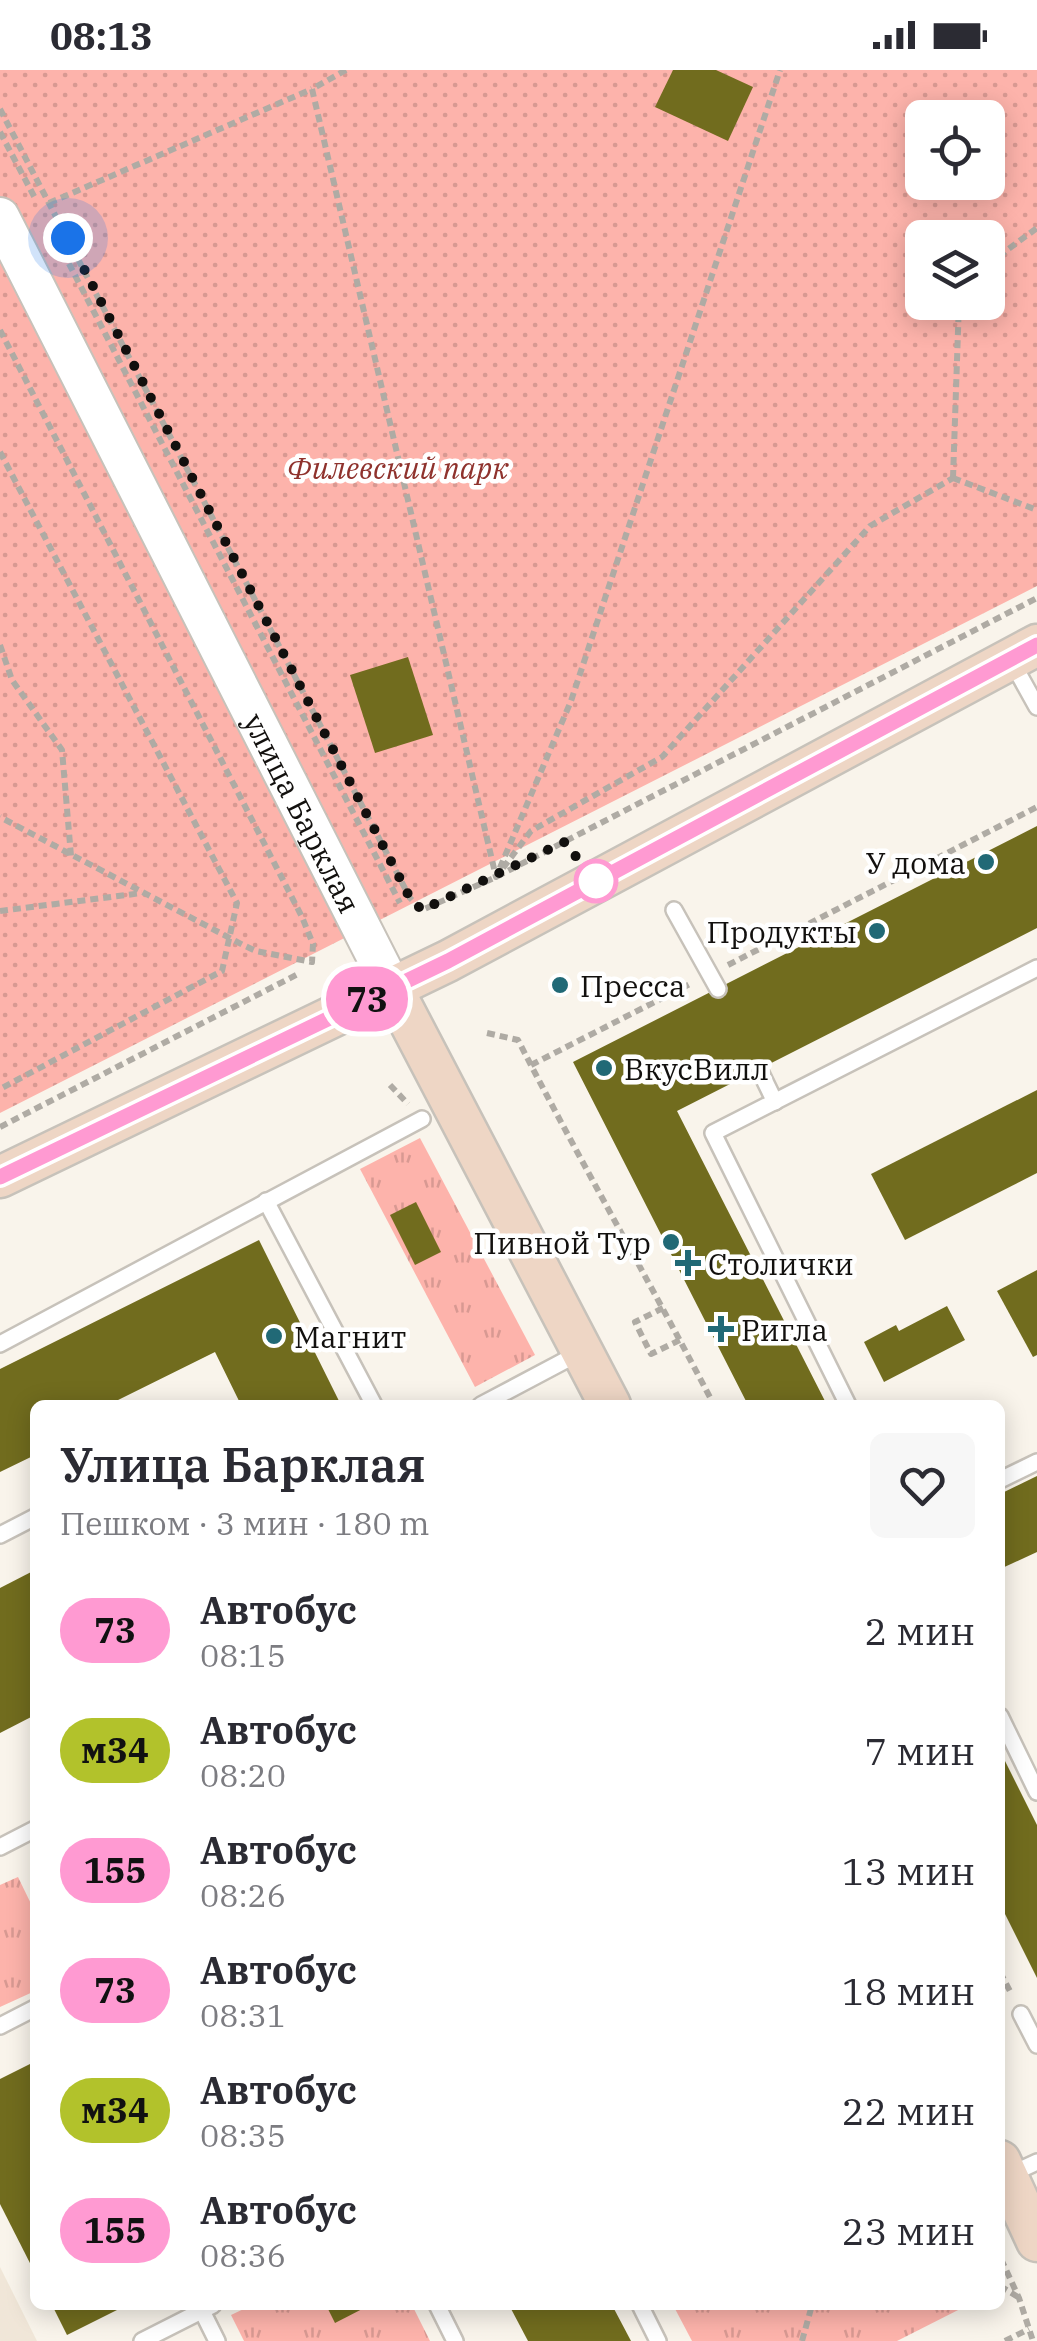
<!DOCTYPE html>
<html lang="ru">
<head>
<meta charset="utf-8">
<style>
	body { margin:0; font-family:"IBM Plex Serif",serif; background:#f7f7f7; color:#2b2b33; height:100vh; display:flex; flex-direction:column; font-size:38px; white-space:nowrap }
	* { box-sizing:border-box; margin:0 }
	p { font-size:32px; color:#7c7c81 }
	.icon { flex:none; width:55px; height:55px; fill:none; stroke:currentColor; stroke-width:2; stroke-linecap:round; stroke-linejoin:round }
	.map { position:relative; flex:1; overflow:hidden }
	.details { position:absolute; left:30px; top:1330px; width:975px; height:910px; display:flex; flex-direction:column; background:#fff; border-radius:15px; box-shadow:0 5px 25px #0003 }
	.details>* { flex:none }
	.badge { padding:0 20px; border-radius:32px; font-size:35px; line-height:65px }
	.controls { position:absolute; left:905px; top:30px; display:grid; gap:20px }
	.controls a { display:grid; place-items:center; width:100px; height:100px; border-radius:15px; background:#fff; box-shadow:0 5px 25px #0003; font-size:50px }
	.you { position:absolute; width:50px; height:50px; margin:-25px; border:8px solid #fff; border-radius:50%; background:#1a73e8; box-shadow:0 0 0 15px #1a73e833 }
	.map>.badge { position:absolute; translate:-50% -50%; box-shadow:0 0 0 5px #fff }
	.round { display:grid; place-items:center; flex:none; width:105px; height:105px; border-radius:15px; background:#f7f7f7 }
	.overview { display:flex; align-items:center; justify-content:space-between; height:170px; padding:0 30px }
	h1 { font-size:48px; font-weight:600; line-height:75px }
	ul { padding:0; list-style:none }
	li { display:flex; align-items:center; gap:30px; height:120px; padding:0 30px }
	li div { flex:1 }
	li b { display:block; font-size:38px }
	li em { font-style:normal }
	li .badge { min-width:110px; font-weight:700; text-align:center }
	.status { display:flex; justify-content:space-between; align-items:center; height:70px; padding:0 50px; background:#fff; direction:ltr }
	.status svg { height:28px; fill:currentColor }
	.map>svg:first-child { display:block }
	.built { fill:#f0e6d8 }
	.grass { fill:url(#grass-tufts) }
	.park { fill:url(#park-dots); fill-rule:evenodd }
	.building { fill:#716c1e }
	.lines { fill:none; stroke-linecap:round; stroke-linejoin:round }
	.service-casing { stroke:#c7c2ba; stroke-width:20 }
	.tertiary-casing { stroke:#c7c2ba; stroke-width:42 }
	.secondary-casing { stroke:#c7c2ba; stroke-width:45 }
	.path { stroke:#afaba4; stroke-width:6; stroke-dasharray:8 5; stroke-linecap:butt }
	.service { stroke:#fff; stroke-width:15 }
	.tertiary { stroke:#fff; stroke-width:38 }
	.secondary { stroke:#eed6c5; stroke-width:40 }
	.line-casing { stroke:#fff; stroke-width:22 }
	.line { stroke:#ff9ad2; stroke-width:15 }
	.walk { stroke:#12100e; stroke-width:10; stroke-dasharray:0 18 }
	.poi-dot { fill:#216976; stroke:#fff; stroke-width:4 }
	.stop-dot { fill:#fff; stroke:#ff9ad2; stroke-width:5 }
	.labels { text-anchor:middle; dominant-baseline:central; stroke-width:9; stroke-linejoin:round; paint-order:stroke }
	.park-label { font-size:30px; font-style:italic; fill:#8f322d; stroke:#fff }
	.street-label { font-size:30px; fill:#12100e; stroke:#fff }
	.poi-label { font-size:30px; fill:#12100e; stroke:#fff; text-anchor:start }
</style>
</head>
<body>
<div class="status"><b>08:13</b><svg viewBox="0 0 49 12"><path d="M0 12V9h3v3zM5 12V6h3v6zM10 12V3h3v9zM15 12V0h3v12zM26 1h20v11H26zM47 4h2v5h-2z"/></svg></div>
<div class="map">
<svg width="1037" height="2271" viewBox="0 0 1037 2271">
	<defs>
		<pattern id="grass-tufts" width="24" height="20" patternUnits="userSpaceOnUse" patternTransform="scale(2.5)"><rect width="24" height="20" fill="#fdb3ab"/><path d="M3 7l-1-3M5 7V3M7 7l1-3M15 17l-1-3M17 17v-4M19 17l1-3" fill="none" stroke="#d89992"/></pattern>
		<pattern id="park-dots" width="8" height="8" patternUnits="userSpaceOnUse" patternTransform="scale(2.5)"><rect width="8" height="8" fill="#fdb3ab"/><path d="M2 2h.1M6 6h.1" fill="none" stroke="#d89992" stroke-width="1.8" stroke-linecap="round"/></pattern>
	</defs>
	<rect width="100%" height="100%" fill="#f9f4eb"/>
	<polygon class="built" points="0,2197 37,2271 0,2271"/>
	<g class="grass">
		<polygon points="420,1068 535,1285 475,1317 360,1099"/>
		<polygon points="18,1807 35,1842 35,1921 0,1937 0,1815"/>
		<polygon points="252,2235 412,2235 430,2271 244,2271 231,2245"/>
		<polygon points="673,2235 968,2235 897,2271 692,2271"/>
	</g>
	<path class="park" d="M0,0H1037V516L0,1043ZM922,48H988V112H922ZM922,168H988V232H922Z"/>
	<g class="building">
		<polygon points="673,0 716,0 753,17 728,71 655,37"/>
		<polygon points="408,587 433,665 375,683 350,605"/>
		<polygon points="1037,756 1037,858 677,1041 827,1335 748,1335 573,992"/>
		<polygon points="1037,1020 1037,1103 905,1170 871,1104"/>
		<polygon points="416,1132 441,1182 415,1195 390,1145"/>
		<polygon points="259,1170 341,1335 241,1335 215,1282 108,1335 35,1335 35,1385 0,1402 0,1299"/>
		<polygon points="1037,1200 1037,1285 1033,1287 997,1221"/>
		<polygon points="947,1236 965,1270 884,1312 864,1272 896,1255 899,1261"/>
		<polygon points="1037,1406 1037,1482 1000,1499 1000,1424"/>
		<polygon points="35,1500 35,1645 0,1663 0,1518"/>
		<polygon points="1000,1681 1037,1755 1037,1908 1000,1834"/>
		<polygon points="30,1994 35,2004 35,2203 0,2134 0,2009"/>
		<polygon points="52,2235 127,2235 67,2265"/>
		<polygon points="326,2235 370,2235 335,2253"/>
		<polygon points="509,2235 612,2235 631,2271 528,2271"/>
	</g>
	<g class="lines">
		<g class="service-casing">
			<g id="service">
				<polyline points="1012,592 1037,637"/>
				<polyline points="674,840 718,919"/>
				<polyline points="759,999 775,1032"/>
				<polyline points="266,1131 374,1335"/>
				<polyline points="0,1274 422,1049"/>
				<polyline points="481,1335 581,1282"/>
				<polyline points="848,1335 713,1063 1037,898"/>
				<polyline points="1000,1410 1037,1392"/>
				<polyline points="0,1465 35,1447"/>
				<polyline points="1000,1646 1037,1722"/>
				<polyline points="0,1777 35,1759"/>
				<polyline points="1021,1944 1037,1975"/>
				<polyline points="0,1956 35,1938"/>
				<polyline points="1007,2106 1037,2092"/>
				<polyline points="199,2235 217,2271"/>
				<polyline points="437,2235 455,2271"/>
				<polyline points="640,2235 658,2271"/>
				<polyline points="142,2271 213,2235"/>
			</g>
		</g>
		<g class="tertiary-casing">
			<g id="tertiary">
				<path id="s1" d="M0,147L391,916"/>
			</g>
		</g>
		<g class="secondary-casing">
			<g id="secondary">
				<polyline points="391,916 610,1335"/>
				<polyline points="0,1107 448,891 1037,575"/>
				<polyline points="1000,2091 1037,2171"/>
			</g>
		</g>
		<g class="path">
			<polyline points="346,0 312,19 496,807 571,631 780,0"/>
			<polyline points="0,39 410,828 422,840 496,807 1037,528"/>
			<polyline points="0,62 36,130"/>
			<polyline points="49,133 312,19"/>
			<polyline points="51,159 400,833"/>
			<polyline points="988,194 1037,158"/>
			<polyline points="0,260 302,847 313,874 312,892 256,881 243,875 0,747"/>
			<polyline points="0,382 237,833 222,901 0,1019"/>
			<polyline points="953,408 959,232"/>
			<polyline points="953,408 1037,440"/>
			<polyline points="0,575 12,610 62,680 71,786"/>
			<polyline points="503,798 531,761 662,687 870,456 953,408"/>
			<polyline points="0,841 142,823"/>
			<polyline points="728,895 1037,737"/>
			<path d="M487,963L518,970C581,1093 650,1212 714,1335"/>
			<polyline points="531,995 690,914"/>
			<polyline points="390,1015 408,1034"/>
			<polyline points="0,1057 298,904"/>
			<polyline points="663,1238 635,1252 651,1284 680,1270"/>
			<polyline points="1000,1902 1012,1925"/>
			<polyline points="1001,2189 1019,2228 1033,2271"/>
			<polyline points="1000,2216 1018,2227"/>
			<polyline points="802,2271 812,2235"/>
			<polyline points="1005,2271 1029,2259"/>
		</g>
		<use href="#service" class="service"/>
		<use href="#tertiary" class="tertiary"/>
		<use href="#secondary" class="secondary"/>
	</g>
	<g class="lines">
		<g class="line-casing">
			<polyline id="line" points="0,1107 448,891 1037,575"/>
		</g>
		<use href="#line" class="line"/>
		<polyline class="walk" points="68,168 410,828 422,840 564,772 596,811"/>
	</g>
	<g class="poi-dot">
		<circle cx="986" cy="792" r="10"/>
		<circle cx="877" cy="861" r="10"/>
		<circle cx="560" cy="915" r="10"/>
		<circle cx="604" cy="998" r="10"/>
		<circle cx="671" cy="1172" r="10"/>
		<path d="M683 1178h10v10h10v10h-10v10h-10v-10h-10v-10h10z"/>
		<path d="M716 1244h10v10h10v10h-10v10h-10v-10h-10v-10h10z"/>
		<circle cx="274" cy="1266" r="10"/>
	</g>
	<circle class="stop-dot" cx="596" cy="811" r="20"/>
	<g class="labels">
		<g class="park-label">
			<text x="398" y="397">Филевский парк</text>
		</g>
		<g class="street-label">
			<text stroke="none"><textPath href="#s1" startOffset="668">улица Барклая</textPath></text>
		</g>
		<g class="poi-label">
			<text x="966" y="792" text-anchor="end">У дома</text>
			<text x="857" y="861" text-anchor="end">Продукты</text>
			<text x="580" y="915">Пресса</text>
			<text x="624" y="998">ВкусВилл</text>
			<text x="651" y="1172" text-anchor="end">Пивной Тур</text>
			<text x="708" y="1193">Столички</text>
			<text x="741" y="1259">Ригла</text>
			<text x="294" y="1266">Магнит</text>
		</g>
	</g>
</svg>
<div class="controls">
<a><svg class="icon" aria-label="locate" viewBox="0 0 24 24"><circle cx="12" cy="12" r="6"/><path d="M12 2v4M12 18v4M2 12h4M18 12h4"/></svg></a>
<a><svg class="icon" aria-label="layers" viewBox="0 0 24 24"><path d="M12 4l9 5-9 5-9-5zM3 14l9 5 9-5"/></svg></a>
</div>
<div class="you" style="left:68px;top:168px"></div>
<b class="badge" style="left:367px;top:929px;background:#ff9ad2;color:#111">73</b>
<section class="details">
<div class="overview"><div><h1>Улица Барклая</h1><p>Пешком · 3 мин · 180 m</p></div><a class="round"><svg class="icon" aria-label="heart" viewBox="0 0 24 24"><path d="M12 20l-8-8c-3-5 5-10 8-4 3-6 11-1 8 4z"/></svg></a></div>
<ul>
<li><span class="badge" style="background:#ff9ad2;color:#111">73</span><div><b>Автобус</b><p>08:15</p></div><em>2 мин</em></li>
<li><span class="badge" style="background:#b2c22b;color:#111">м34</span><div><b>Автобус</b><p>08:20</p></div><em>7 мин</em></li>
<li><span class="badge" style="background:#ff9ad2;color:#111">155</span><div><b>Автобус</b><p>08:26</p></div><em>13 мин</em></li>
<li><span class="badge" style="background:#ff9ad2;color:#111">73</span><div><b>Автобус</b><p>08:31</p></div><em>18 мин</em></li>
<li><span class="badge" style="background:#b2c22b;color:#111">м34</span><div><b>Автобус</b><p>08:35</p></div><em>22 мин</em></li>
<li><span class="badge" style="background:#ff9ad2;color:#111">155</span><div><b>Автобус</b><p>08:36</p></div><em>23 мин</em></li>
</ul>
</section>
</div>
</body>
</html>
